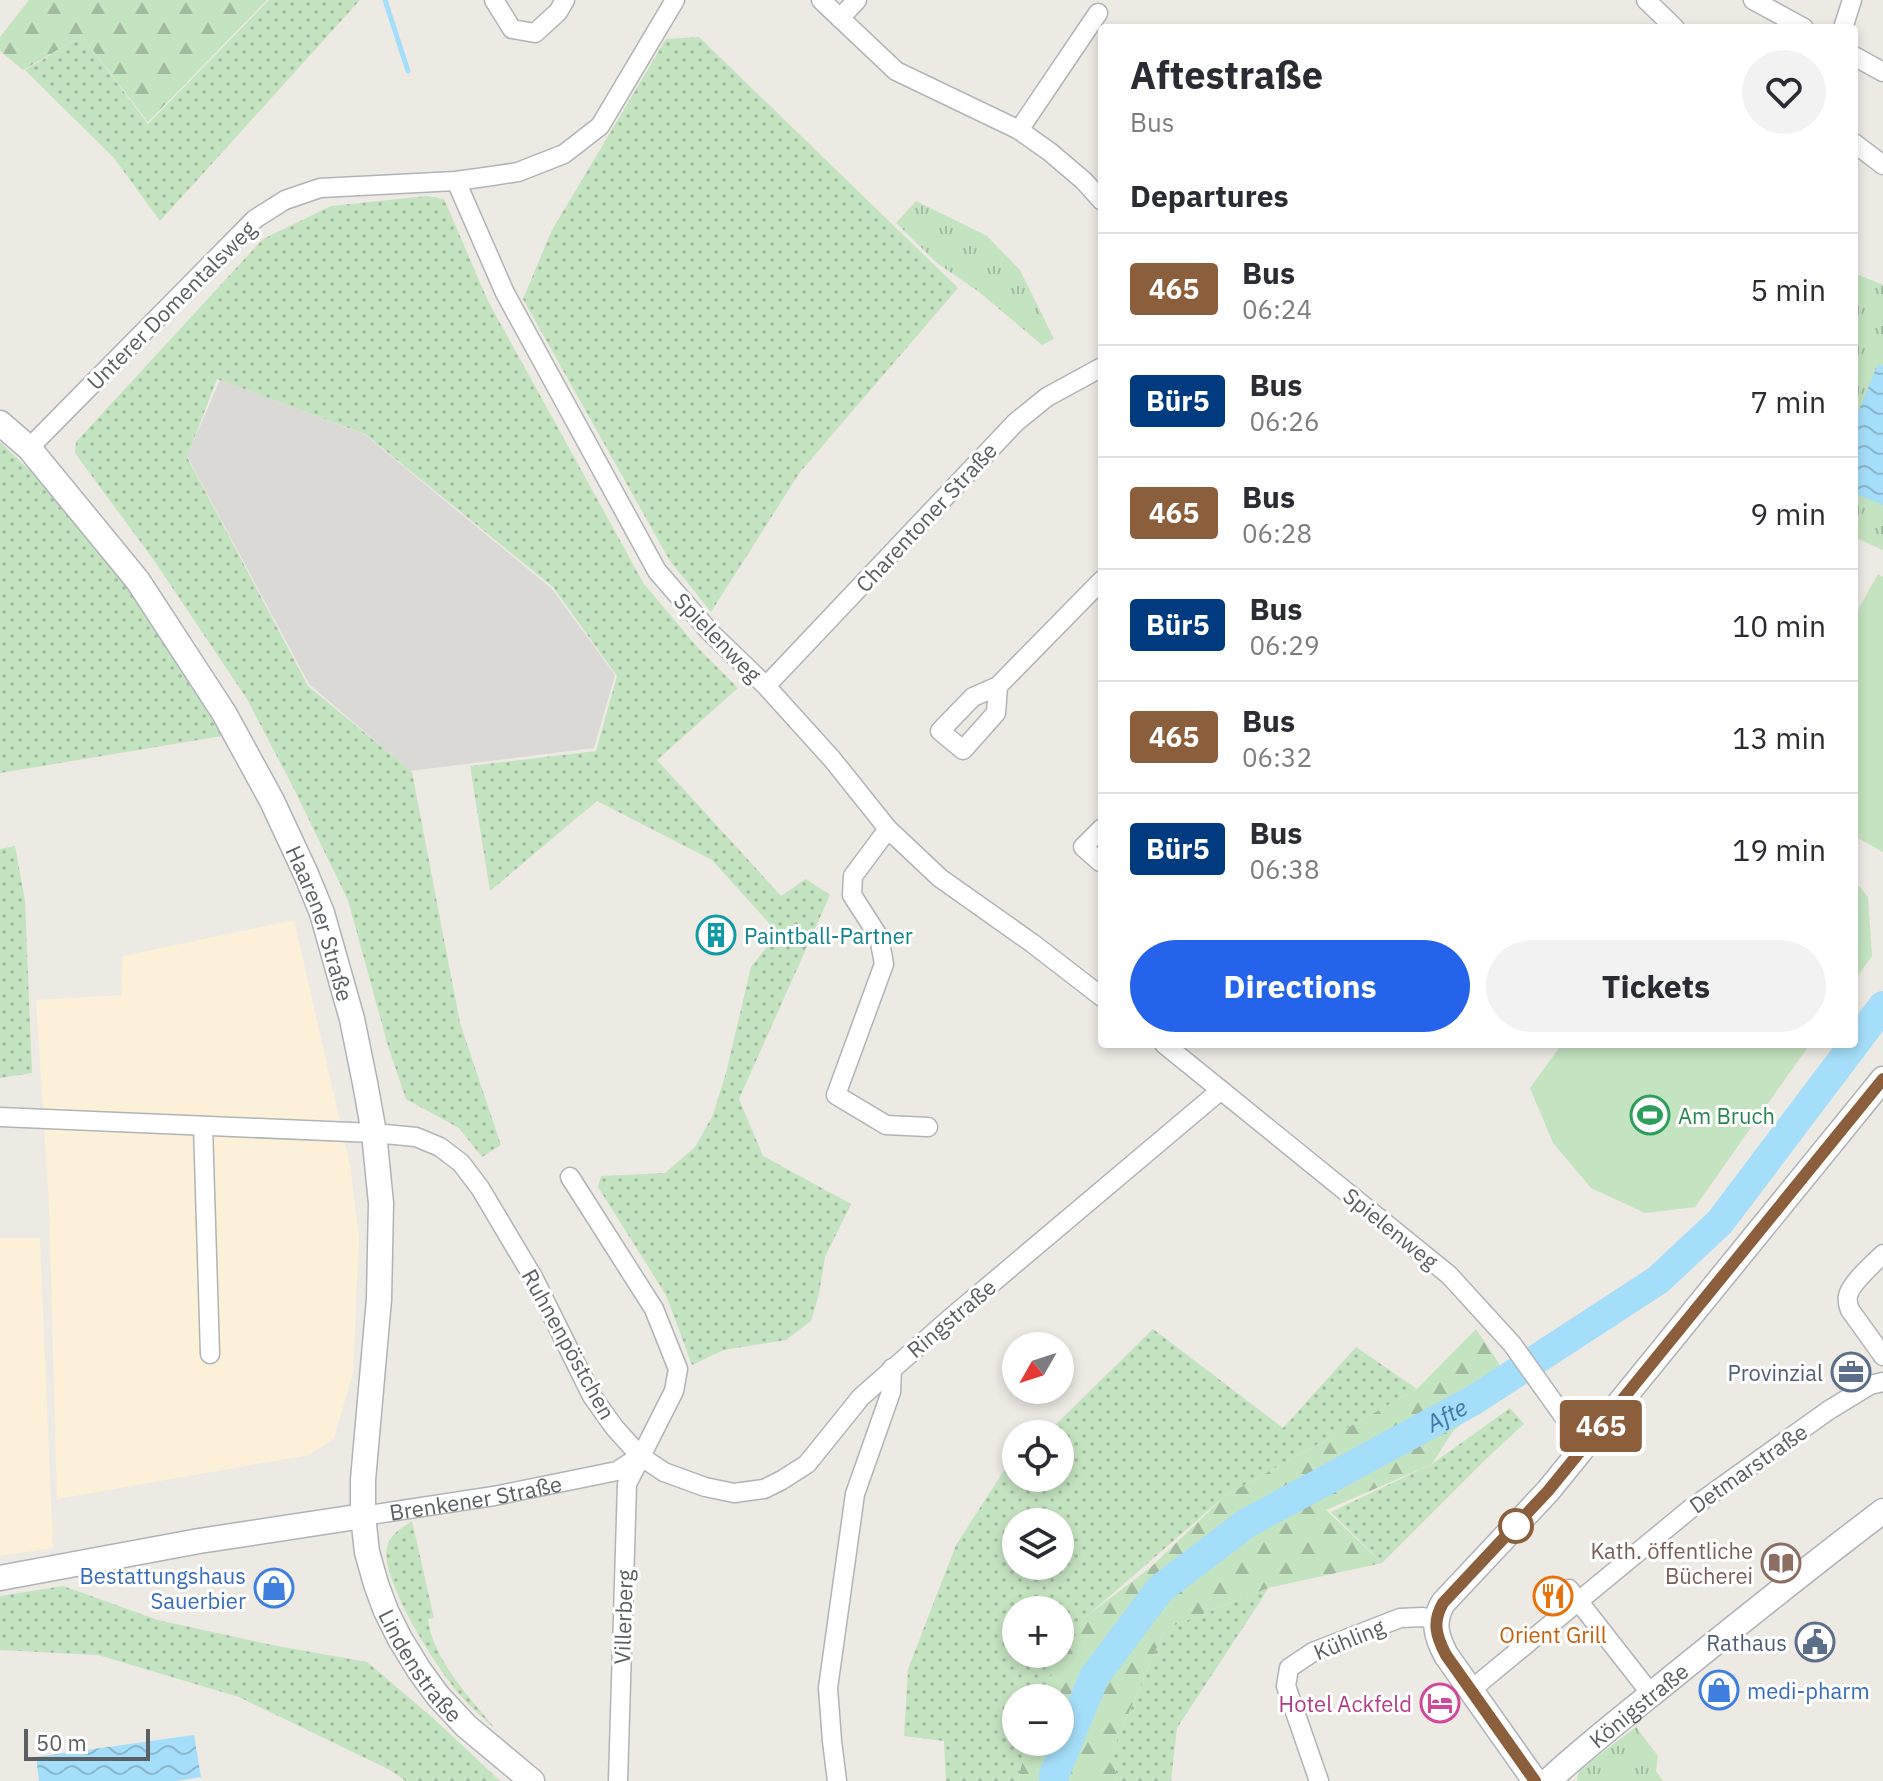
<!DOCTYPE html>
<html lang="en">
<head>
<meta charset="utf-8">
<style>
	body { margin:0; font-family:"IBM Plex Sans",sans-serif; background:#f2f2f3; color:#2b2b33; height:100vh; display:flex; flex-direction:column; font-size:30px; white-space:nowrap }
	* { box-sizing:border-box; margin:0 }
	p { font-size:26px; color:#7c7c81 }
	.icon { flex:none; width:44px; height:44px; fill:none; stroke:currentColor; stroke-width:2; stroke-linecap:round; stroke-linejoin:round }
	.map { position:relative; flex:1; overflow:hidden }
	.panel { position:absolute; left:1098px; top:24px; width:760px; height:1024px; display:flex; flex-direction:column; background:#fff; border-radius:8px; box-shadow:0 4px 12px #0003 }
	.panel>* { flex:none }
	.badge { padding:0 16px; border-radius:6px; font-size:28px; line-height:52px }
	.needle { width:52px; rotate:231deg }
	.fabs { position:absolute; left:1002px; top:1332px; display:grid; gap:16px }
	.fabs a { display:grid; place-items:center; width:72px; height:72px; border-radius:50%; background:#fff; box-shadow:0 4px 12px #0003; font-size:40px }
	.scale { position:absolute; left:24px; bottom:20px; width:126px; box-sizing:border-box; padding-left:8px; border:4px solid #5b5f63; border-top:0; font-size:22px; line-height:28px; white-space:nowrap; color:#5b5f63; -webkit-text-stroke:6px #fff; paint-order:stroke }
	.map>.badge { position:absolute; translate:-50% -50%; box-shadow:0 0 0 4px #fff }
	h2 { padding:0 32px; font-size:30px; line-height:72px }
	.round { display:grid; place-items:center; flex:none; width:84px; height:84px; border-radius:42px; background:#f2f2f3 }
	.overview { display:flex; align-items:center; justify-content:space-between; height:136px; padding:0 32px }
	h1 { font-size:38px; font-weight:700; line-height:60px }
	.cta { display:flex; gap:16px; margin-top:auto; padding:16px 32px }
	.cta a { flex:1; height:92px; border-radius:48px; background:#2563eb; color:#fff; font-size:32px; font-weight:700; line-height:92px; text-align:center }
	.cta a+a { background:#f2f2f3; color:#2b2b33 }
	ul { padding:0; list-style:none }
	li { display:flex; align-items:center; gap:24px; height:112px; padding:0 32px; border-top:2px solid #e1e1e2 }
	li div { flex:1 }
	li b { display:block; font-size:30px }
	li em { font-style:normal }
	li .badge { min-width:88px; font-weight:700; text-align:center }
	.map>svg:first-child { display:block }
	.commercial { fill:#fcf0d9 }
	.industrial { fill:#dbd9d5 }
	.grass { fill:url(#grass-dots); fill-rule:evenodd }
	.forest { fill:url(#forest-firs) }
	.park { fill:url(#park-tufts) }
	.pitch { fill:#c4e3c0 }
	.water { fill:url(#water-waves) }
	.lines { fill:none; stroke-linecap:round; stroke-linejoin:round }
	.stream { stroke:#a5defa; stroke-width:5 }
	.river { stroke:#a5defa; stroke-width:30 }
	.minor-casing { stroke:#b0b4b7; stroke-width:21 }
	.secondary-casing { stroke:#afb3b7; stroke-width:27 }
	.minor { stroke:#fff; stroke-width:18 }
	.secondary { stroke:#fff; stroke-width:24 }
	.line-casing { stroke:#fff; stroke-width:18 }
	.line { stroke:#8b5e3c; stroke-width:12 }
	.stop-dot { fill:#fff; stroke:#8b5e3c; stroke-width:4 }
	.labels { text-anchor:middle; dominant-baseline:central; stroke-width:6; stroke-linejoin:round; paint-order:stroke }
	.street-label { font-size:22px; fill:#5b5f63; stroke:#fff }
	.culture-label { font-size:22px; fill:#0d838f; stroke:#fff; text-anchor:start }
	.leisure-label { font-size:22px; fill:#27864d; stroke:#fff; text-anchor:start }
	.service-label { font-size:22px; fill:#4e5e75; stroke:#fff; text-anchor:end }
	.education-label { font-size:22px; fill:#785e54; stroke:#fff; text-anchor:end }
	.shop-label { font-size:22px; fill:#366cbe; stroke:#fff; text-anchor:end }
	.food-label { font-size:22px; fill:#c56008; stroke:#fff }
	.hotel-label { font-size:22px; fill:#b23c85; stroke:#fff; text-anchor:end }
	.water-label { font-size:24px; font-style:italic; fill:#417aa2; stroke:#fff }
</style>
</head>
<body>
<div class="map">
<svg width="1883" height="1781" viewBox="0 0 1883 1781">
	<defs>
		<pattern id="grass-dots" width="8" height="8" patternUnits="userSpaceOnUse" patternTransform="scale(2)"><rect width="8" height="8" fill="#c4e3c0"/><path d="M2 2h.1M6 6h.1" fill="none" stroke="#a2bba0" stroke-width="1.8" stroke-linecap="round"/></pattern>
		<pattern id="forest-firs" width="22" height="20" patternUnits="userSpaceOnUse" patternTransform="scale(2)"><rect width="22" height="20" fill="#c4e3c0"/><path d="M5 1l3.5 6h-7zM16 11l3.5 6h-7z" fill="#a2bba0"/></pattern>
		<pattern id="park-tufts" width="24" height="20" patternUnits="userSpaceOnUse" patternTransform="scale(2)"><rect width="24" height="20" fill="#c4e3c0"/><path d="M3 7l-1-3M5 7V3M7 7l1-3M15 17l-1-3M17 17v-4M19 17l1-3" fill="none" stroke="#a2bba0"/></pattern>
		<pattern id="water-waves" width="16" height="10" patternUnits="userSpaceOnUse" patternTransform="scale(2)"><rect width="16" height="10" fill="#a5defa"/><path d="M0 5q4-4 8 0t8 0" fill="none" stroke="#89b7ce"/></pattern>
	</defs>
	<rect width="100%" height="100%" fill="#ede9e3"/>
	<g class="commercial">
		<polygon points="294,920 350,1165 359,1238 353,1373 334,1438 309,1455 57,1499 49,1203 36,1000 121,995 123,956"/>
		<polygon points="0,1238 40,1238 53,1548 0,1556"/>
	</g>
	<polygon class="industrial" points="220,380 364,434 552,589 615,675 594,748 410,771 309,684 187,456"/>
	<g class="grass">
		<polygon points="269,0 360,0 160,221 114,158 25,70 82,36 148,124"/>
		<polygon points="699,37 958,288 800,472 711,612 670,561 523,299 552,230 666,39"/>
		<polygon points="427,196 444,199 488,301 644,584 698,648 738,688 657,760 781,896 806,879 830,895 739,1099 763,1156 851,1204 825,1257 819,1294 811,1321 786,1340 724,1350 692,1365 666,1295 598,1187 601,1176 665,1173 695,1147 713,1115 726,1073 751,967 778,933 712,860 597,801 490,891 470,766 596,751 617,676 553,587 365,434 217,379 187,457 308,686 412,772 460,1023 501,1145 482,1157 459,1128 406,1099 388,1046 348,900 293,787 247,699 153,559 75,453 76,442 263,239 331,206"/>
		<polygon points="0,442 42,482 134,592 222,736 0,773"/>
		<polygon points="15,846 25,901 32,1073 0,1078 0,849"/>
		<path d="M1153,1329L1283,1428L1356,1347L1417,1389L1225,1496L1088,1615L1038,1698H1016V1742H1027L1018,1781H946L944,1741L904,1736L908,1669L956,1545L1016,1452V1478H1060V1434H1046ZM1016,1522H1060V1566H1016ZM1016,1610H1060V1654H1016Z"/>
		<polygon points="1510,1408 1524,1424 1487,1458 1382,1563 1331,1512 1432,1464"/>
		<path d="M412,1521L434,1618L428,1619C432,1659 472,1700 497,1731C485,1719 472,1709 461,1696C439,1672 379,1579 387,1547C390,1534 402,1528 412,1521Z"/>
		<polygon points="63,1586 158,1620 272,1645 367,1662 433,1718 500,1781 406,1781 390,1770 239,1697 98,1655 0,1650 0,1596"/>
		<polygon points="1268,1588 1263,1597 1177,1728 1171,1781 1117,1781 1113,1749 1165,1629"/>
	</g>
	<g class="forest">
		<polygon points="29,0 267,0 148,122 82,36 23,70 0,51 0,37"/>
		<polygon points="1476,1329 1512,1383 1453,1431 1432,1464 1326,1510 1382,1563 1268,1588 1165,1629 1113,1749 1117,1781 1018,1781 1027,1742 1060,1742 1060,1698 1038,1698 1088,1615 1150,1568 1225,1496 1417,1389"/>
	</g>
	<g class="park">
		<polygon points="916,201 987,236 1020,270 1054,339 1042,345 979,292 937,263 896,223"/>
		<polygon points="1854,273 1883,285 1883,550 1854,537"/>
		<polygon points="1636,1727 1658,1756 1656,1771 1663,1781 1577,1781 1579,1770"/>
	</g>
	<g class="pitch">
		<polygon points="1878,574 1883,577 1883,852 1854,836 1854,617"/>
		<polygon points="1854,880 1868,897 1872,956 1854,981"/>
		<polygon points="1562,1044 1810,1044 1695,1207 1645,1213 1591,1188 1553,1143 1530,1088"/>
	</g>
	<g class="water">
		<polygon points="1878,364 1883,366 1883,505 1854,493 1854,422"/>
		<polygon points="194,1735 201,1777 176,1781 39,1781 36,1757"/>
	</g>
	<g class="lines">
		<polyline class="stream" points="385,0 408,71"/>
		<path class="river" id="s1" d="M1054,1781V1775L1094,1677L1160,1589L1247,1523L1474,1400L1658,1280L1720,1222L1883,1006"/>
		<g class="minor-casing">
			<g id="minor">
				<polyline points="494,0 512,29 535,33 558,12 565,0"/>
				<polyline points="821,0 896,71 1019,130 1050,152 1084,181 1102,201"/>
				<polyline points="1646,0 1675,28"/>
				<polyline points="1753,0 1804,28"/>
				<polyline points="840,18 857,0"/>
				<polyline points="1843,28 1852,0"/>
				<polyline points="1854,56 1883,72"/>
				<polyline points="1019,130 1098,13"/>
				<polyline points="1854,143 1883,165"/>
				<polyline points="456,181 505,293 657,571 710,632 766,686 832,759 888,829 940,878 1032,943 1102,997"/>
				<polyline points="29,448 255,219 285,200 320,188 456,181 492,176 518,172 564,154 600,126 675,0"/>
				<polyline points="766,686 1016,422 1047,397 1102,367"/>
				<polyline points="998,686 996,713 963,750 940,731 973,697 998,686 1102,580"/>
				<polyline points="1102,828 1083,847 1100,862 1102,859"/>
				<polyline points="888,829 853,876 852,895 879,937 884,964 836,1095 886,1125 928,1127"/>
				<polyline points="1164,1044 1449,1275 1512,1344 1574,1431 1587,1442"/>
				<polyline points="0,1117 374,1133 416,1137 440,1147 461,1163 480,1188 533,1277 592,1396 614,1427 640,1456 664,1472 705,1487 734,1493 764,1489 782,1480 807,1464 861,1397 947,1321 1221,1090"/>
				<polyline points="203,1126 210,1354"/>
				<polyline points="570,1177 654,1309 678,1369 674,1391 627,1484 618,1781"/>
				<path d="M1883,1254C1874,1263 1850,1284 1848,1296C1847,1301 1848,1305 1850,1310L1883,1356"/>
				<path id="s2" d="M363,1516L494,1496L617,1471L640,1456"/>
				<polyline points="1569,1589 1651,1694"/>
				<polyline points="1472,1689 1689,1510 1829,1410 1870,1385 1883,1382"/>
				<polyline points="837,1781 832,1741 828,1688 855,1494 891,1392 892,1368"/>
				<polyline points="1319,1781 1286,1686 1289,1668 1313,1652 1400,1618 1423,1617 1435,1621"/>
			</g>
		</g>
		<g class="secondary-casing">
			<g id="secondary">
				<path id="s3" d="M0,423L29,448L138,581L224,713L272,801L306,874L322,913L352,1019L365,1083L374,1133L381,1203L379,1299L363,1480V1516L367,1552L376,1584L386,1611L400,1639L419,1670L438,1696L466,1726L532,1781"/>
				<polyline points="0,1578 199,1541 363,1516"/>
				<path d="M1535,1781L1446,1655C1436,1636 1432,1622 1443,1603L1548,1491L1883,1079"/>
				<path id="s4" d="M1548,1781C1590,1742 1636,1707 1680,1671C1747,1617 1814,1563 1883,1511"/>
			</g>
		</g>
		<use href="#minor" class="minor"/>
		<use href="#secondary" class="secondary"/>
	</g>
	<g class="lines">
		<g class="line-casing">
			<path id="line" d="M1535,1781L1446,1655C1436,1636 1432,1622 1443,1603L1548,1491L1883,1079"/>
		</g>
		<use href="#line" class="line"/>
	</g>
	<defs>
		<g id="building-ring" transform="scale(2)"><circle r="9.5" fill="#fff" stroke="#0f9aa8" stroke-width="1.5"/><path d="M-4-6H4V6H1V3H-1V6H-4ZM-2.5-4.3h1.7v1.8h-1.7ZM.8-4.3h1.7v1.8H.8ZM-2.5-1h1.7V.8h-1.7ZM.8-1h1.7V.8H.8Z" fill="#0f9aa8"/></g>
		<g id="stadium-ring" transform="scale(2)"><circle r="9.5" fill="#fff" stroke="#2e9e5b" stroke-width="1.5"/><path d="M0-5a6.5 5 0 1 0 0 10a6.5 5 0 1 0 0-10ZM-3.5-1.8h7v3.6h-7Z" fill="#2e9e5b"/></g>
		<g id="office-ring" transform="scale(2)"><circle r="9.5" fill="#fff" stroke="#5c6f8a" stroke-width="1.5"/><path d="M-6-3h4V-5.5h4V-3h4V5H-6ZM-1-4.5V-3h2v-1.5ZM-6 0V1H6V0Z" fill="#5c6f8a"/></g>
		<g id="library-ring" transform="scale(2)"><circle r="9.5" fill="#fff" stroke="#8d6e63" stroke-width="1.5"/><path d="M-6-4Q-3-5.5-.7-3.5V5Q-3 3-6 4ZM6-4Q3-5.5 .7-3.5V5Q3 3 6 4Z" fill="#8d6e63"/></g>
		<g id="shop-ring" transform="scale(2)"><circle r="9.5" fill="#fff" stroke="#3f7fe0" stroke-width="1.5"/><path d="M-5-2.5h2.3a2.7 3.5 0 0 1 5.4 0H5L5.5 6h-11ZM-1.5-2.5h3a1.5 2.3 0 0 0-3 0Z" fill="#3f7fe0"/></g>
		<g id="restaurant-ring" transform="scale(2)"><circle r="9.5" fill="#fff" stroke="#e8710a" stroke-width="1.5"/><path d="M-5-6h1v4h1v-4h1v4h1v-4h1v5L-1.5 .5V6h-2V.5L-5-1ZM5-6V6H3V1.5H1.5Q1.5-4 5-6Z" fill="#e8710a"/></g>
		<g id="civic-ring" transform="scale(2)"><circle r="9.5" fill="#fff" stroke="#5c6f8a" stroke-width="1.5"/><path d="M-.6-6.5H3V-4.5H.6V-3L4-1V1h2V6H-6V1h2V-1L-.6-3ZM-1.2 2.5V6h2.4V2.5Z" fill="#5c6f8a"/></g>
		<g id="hotel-ring" transform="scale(2)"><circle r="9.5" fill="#fff" stroke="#d1479c" stroke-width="1.5"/><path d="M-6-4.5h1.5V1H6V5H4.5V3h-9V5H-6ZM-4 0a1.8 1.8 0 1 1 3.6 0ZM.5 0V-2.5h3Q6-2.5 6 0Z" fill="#d1479c"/></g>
	</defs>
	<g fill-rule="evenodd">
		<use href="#building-ring" x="716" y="935"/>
		<use href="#stadium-ring" x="1650" y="1115"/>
		<use href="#office-ring" x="1851" y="1372"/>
		<use href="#library-ring" x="1781" y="1563"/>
		<use href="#shop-ring" x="274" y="1588"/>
		<use href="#restaurant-ring" x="1553" y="1596"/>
		<use href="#civic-ring" x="1815" y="1642"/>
		<use href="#shop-ring" x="1719" y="1690"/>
		<use href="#hotel-ring" x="1440" y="1703"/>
	</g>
	<circle class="stop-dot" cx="1516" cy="1526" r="16"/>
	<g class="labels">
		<g class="street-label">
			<text transform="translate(171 305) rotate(-45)">Unterer Domentalsweg</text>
			<text transform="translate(926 517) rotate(-47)">Charentoner Straße</text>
			<text transform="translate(718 637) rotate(46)">Spielenweg</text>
			<text stroke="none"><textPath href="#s3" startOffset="600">Haarener Straße</textPath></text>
			<text transform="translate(1391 1228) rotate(39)">Spielenweg</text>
			<text transform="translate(951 1318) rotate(-40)">Ringstraße</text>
			<text transform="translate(569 1344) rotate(61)">Ruhnenpöstchen</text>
			<text transform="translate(1748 1468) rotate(-35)">Detmarstraße</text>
			<text stroke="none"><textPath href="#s2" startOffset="114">Brenkener Straße</textPath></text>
			<text transform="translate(623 1617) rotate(-88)">Villerberg</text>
			<text transform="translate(1349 1639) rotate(-22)">Kühling</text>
			<text stroke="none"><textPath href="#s3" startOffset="1364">Lindenstraße</textPath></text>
			<text stroke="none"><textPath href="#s4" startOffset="118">Königstraße</textPath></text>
		</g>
		<g class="culture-label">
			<text x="744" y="935">Paintball-Partner</text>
		</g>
		<g class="leisure-label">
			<text x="1678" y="1115">Am Bruch</text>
		</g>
		<g class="service-label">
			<text x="1823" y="1372">Provinzial</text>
			<text x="1787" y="1642">Rathaus</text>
		</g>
		<g class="education-label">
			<text x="1753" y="1550">Kath. öffentliche<tspan x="1753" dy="25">Bücherei</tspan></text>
		</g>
		<g class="shop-label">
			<text x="246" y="1575">Bestattungshaus<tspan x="246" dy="25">Sauerbier</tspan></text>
			<text x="1747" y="1690" text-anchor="start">medi-pharm</text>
		</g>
		<g class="food-label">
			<text x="1553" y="1634">Orient Grill</text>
		</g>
		<g class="hotel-label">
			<text x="1412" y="1703">Hotel Ackfeld</text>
		</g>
		<g class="water-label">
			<text stroke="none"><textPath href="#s1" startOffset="558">Afte</textPath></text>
		</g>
	</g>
</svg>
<div class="fabs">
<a><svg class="needle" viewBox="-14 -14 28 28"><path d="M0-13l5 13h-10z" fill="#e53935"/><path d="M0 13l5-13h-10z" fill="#7c7c81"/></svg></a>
<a><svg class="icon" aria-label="locate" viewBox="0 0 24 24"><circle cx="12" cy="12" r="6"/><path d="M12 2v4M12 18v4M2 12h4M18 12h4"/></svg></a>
<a><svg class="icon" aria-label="layers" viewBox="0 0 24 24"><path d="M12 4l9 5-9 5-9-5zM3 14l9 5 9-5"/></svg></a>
<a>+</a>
<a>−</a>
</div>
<div class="scale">50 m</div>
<b class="badge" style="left:1601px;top:1426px;background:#8b5e3c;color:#fff">465</b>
<section class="panel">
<div class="overview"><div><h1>Aftestraße</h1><p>Bus</p></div><a class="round"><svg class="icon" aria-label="heart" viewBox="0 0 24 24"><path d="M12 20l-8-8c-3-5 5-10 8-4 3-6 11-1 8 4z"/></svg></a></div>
<h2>Departures</h2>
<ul>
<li><span class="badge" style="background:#8b5e3c;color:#fff">465</span><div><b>Bus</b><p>06:24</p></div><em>5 min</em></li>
<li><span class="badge" style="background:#003b80;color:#fff">Bür5</span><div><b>Bus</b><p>06:26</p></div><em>7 min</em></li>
<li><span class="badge" style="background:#8b5e3c;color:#fff">465</span><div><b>Bus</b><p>06:28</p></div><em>9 min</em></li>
<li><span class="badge" style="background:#003b80;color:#fff">Bür5</span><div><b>Bus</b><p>06:29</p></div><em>10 min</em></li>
<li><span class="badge" style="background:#8b5e3c;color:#fff">465</span><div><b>Bus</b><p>06:32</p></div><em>13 min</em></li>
<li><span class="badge" style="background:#003b80;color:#fff">Bür5</span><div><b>Bus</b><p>06:38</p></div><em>19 min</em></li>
</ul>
<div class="cta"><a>Directions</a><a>Tickets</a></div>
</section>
</div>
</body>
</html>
